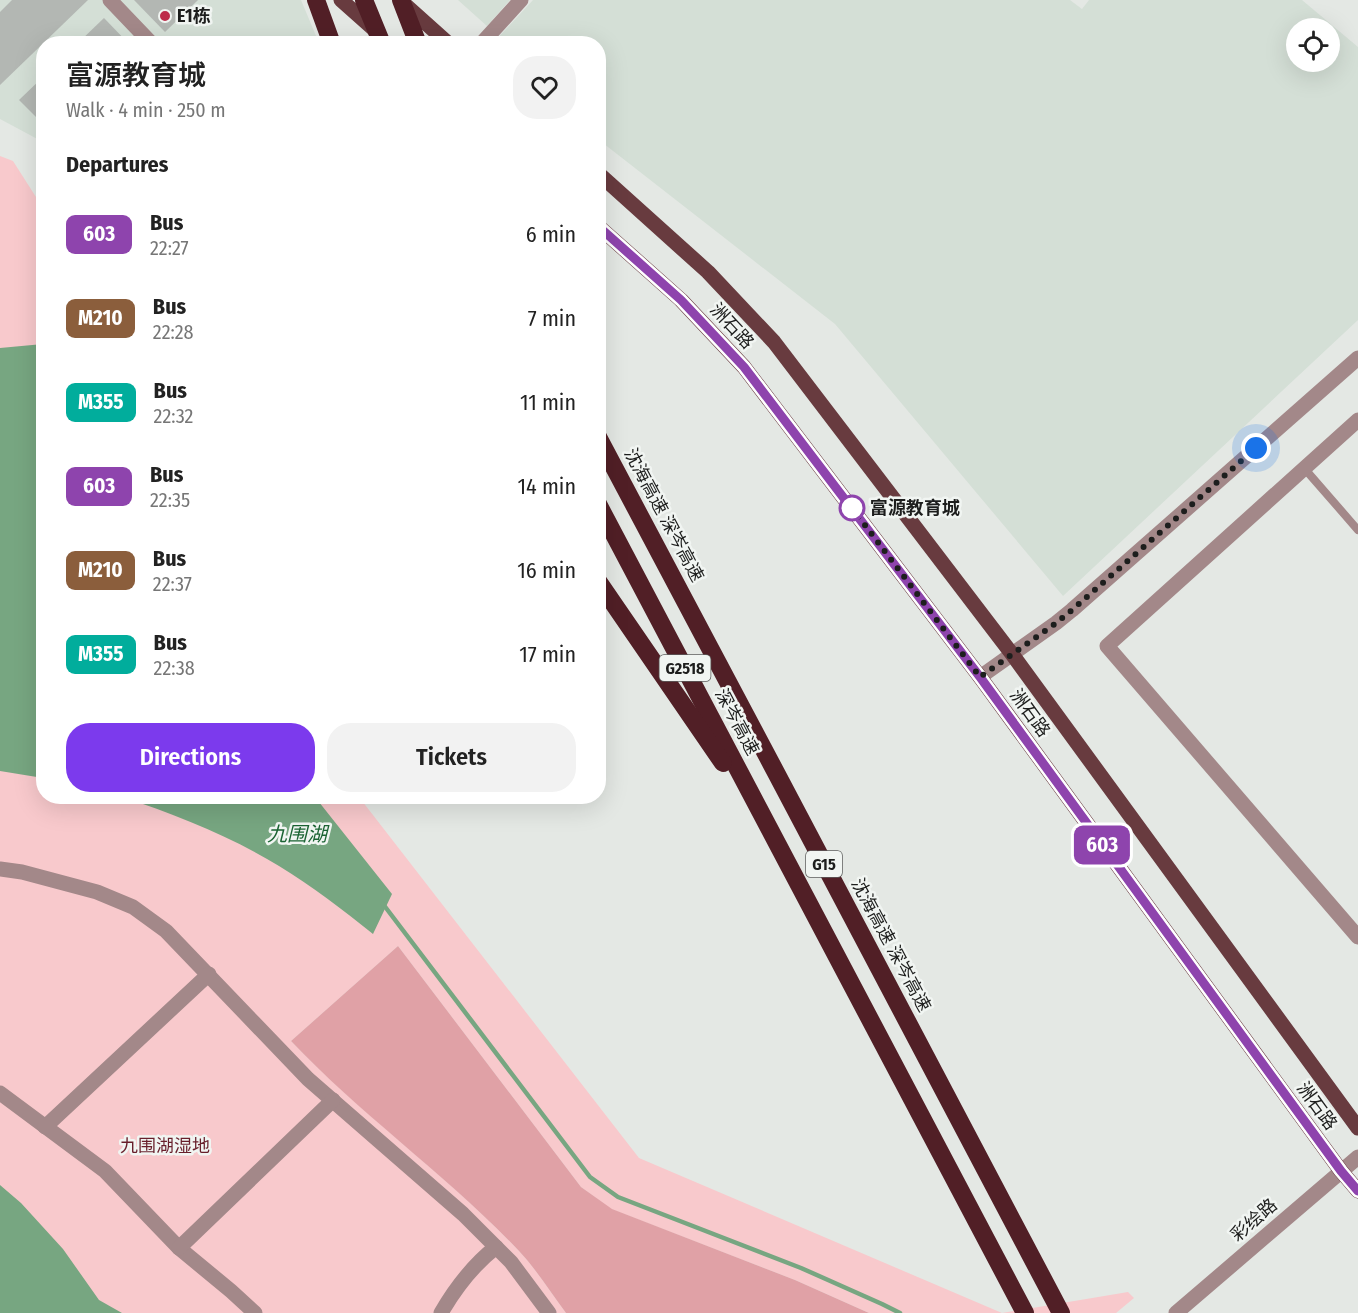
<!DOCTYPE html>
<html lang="en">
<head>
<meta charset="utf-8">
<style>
	body { margin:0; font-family:"Fira Sans Condensed","Noto Sans SC",sans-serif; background:#f2f2f2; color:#222; height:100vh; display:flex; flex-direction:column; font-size:22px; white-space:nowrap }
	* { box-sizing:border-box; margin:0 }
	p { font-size:20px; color:#767676 }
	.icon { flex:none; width:33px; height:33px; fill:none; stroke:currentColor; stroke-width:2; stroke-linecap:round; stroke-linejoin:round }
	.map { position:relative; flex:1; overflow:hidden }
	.sheet { position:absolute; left:36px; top:36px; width:570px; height:768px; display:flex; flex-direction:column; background:#fff; border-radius:24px; box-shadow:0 6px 24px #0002 }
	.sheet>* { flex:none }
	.badge { padding:0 12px; border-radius:9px; font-size:21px; line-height:39px }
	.buttons { position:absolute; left:1286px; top:18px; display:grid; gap:12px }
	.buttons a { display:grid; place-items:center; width:54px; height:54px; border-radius:50%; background:#fff; box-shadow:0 6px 24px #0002; font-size:30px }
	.you { position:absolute; width:30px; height:30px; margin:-15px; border:4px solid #fff; border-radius:50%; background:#1a73e8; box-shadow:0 0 0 9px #1a73e833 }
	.map>.badge { position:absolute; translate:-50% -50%; box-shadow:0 0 0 3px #fff }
	h2 { padding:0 30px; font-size:22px; line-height:54px }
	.round { display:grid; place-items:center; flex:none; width:63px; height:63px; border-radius:24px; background:#f2f2f2 }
	.summary { display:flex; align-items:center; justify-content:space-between; height:102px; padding:0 30px }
	h1 { font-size:28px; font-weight:600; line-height:45px }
	.cta { display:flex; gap:12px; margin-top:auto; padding:12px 30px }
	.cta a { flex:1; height:69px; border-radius:24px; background:#7c3aed; color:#fff; font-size:24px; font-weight:600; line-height:69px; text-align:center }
	.cta a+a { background:#f2f2f2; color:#222 }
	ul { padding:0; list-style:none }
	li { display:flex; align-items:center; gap:18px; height:84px; padding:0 30px }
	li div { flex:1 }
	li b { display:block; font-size:22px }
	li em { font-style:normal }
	li .badge { min-width:66px; font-weight:700; text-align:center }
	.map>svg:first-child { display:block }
	.built { fill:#d4dfd6; fill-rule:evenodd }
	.green { fill:#f8c9cc }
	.forest { fill:#e0a1a6 }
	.water { fill:#77a681 }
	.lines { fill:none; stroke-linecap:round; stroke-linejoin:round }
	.stream { stroke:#77a681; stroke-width:4.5 }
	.building { fill:#b3b7b3 }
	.service { stroke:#a38889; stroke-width:8 }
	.minor { stroke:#a38889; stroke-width:15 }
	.primary { stroke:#683b3f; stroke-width:15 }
	.motorway { stroke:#511f26; stroke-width:18 }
	.line-casing { stroke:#fff; stroke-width:14 }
	.line { stroke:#8e44ad; stroke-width:9 }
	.walk { stroke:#1d1e1d; stroke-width:6; stroke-dasharray:0 10.8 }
	.poi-dot { fill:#bd2c4a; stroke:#f1f5f2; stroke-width:2 }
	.stop-dot { fill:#fff; stroke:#8e44ad; stroke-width:3 }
	.labels { text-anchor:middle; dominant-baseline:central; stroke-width:5; stroke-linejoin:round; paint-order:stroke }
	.shield { fill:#f1f5f2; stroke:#5d5e5d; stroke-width:1.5 }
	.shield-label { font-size:16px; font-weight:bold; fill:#1d1e1d }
	.poi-label { font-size:18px; font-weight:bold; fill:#1d1e1d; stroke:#f1f5f2; text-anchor:start }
	.street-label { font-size:18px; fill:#1d1e1d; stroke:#f1f5f2 }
	.stop-label { font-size:18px; font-weight:bold; fill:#1d1e1d; stroke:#f1f5f2; text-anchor:start }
	.park-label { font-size:18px; fill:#681f2b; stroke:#f1f5f2 }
	.water-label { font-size:20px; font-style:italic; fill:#1b6433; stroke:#f1f5f2 }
</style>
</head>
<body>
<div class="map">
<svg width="1358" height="1313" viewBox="0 0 1358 1313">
	<rect width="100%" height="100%" fill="#e4e8e4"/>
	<g class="built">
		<polygon points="0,0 301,0 319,43 44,44 43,142 0,119"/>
		<polygon points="458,0 510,0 487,26"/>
		<path d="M533,0H1070L1082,9L1089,0H1302L1358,47V320L1063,596L835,324L599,140L598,44L493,43ZM1296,28H1329V62H1296Z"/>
	</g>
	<path class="green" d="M0,156L13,161L43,208L44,796L359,797L639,1158L1002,1313L1128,1292L1134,1298L1116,1313H869L795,1280L611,1209L581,1187L398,946L291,1041C363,1116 448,1176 519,1251C536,1269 551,1293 566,1313H0Z"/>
	<path class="forest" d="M398,946L581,1187L612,1209L795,1280L869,1313H566C551,1293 536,1269 519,1251C448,1176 362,1116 291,1041Z"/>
	<g class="water">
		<polygon points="43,344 44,344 43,778 0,771 0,348"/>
		<path d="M122,797H315L392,894L373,934C343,910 312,886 279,866C230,836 177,815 122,797Z"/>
		<polygon points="0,1185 21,1203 63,1249 99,1300 122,1313 0,1313"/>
	</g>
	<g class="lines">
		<polyline class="stream" points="383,904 590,1177 618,1197 801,1268 882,1304 900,1313"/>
	</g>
	<g class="building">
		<polygon points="12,0 88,0 0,85 0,12"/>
		<polygon points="134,0 198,0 165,32"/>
		<polygon points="104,18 129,44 77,44"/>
		<polygon points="44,76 44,125 19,100"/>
	</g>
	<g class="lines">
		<polyline class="service" points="1304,468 1358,530"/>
		<g class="minor">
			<polyline points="110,0 152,44"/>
			<polyline points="481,44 521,0"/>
			<polyline points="1358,420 1107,646 1358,937"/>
			<polyline points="980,677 1056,623 1072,610 1358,358"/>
			<polyline points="0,869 22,872 97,892 133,907 166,931 308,1079 463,1214 511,1262 549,1313"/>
			<polyline points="0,1093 105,1171 179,1248 231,1291 255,1313"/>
			<polyline points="45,1127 209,974"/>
			<polyline points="179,1248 333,1100"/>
			<path d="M441,1313C456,1287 472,1266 496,1247"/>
			<polyline points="1176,1313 1358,1157"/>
		</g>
		<g class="primary">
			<polyline points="341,0 377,32"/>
			<polyline points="402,2 449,44"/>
			<polyline points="598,173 708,272 774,342 1012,654 1358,1128"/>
			<polyline points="598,226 681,300 744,367 980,677 1341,1171 1358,1191"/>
		</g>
		<g class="motorway">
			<polyline points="316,0 332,44"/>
			<polyline points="364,0 382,44"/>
			<polyline points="401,0 418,44"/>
			<path d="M598,437C754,728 906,1022 1061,1313"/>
			<polyline points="598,504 1025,1313"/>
			<polyline points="598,581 723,763"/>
		</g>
	</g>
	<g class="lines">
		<g class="line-casing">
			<polyline id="line" points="598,226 681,300 744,367 980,677 1341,1171 1358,1191"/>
		</g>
		<use href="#line" class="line"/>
		<polyline class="walk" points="852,508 980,677 1056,623 1072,610 1256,448"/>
	</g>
	<circle class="poi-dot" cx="165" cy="16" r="6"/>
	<circle class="stop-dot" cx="852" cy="508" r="12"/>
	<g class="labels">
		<g class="shield">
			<rect x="659.5" y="655" width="51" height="26" rx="4.5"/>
			<rect x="806" y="851" width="36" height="26" rx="4.5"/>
		</g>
		<g class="shield-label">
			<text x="685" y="668">G2518</text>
			<text x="824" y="864">G15</text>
		</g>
		<g class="poi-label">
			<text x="177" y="16">E1栋</text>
		</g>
		<g class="street-label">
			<text transform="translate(732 326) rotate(47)">洲石路</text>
			<text transform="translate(664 515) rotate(62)">沈海高速 深岑高速</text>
			<text transform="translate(1030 713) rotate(54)">洲石路</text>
			<text transform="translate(737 722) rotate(62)">深岑高速</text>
			<text transform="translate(891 945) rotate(62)">沈海高速 深岑高速</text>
			<text transform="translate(1317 1106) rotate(54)">洲石路</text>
			<text transform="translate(1254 1220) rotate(-41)">彩绘路</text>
		</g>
		<g class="stop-label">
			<text x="870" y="508">富源教育城</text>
		</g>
		<g class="park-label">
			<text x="165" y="1146">九围湖湿地</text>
		</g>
		<g class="water-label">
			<text x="297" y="834">九围湖</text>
		</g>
	</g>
</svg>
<div class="buttons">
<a><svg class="icon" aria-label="locate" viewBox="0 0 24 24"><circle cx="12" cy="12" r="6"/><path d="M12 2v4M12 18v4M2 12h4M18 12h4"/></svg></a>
</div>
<div class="you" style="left:1256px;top:448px"></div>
<b class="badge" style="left:1102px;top:845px;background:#8e44ad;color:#fff">603</b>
<section class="sheet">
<div class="summary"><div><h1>富源教育城</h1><p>Walk · 4 min · 250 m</p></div><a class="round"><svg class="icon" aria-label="heart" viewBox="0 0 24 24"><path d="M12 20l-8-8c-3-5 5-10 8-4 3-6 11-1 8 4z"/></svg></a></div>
<h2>Departures</h2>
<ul>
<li><span class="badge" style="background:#8e44ad;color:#fff">603</span><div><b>Bus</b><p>22:27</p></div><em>6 min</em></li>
<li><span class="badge" style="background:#8b5e3c;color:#fff">M210</span><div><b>Bus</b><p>22:28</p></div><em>7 min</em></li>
<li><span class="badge" style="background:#01ad9c;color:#fff">M355</span><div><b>Bus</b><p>22:32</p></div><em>11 min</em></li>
<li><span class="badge" style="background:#8e44ad;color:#fff">603</span><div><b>Bus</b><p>22:35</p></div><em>14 min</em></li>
<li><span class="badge" style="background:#8b5e3c;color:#fff">M210</span><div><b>Bus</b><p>22:37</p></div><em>16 min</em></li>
<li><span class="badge" style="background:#01ad9c;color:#fff">M355</span><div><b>Bus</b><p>22:38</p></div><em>17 min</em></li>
</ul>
<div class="cta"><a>Directions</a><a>Tickets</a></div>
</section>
</div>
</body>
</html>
